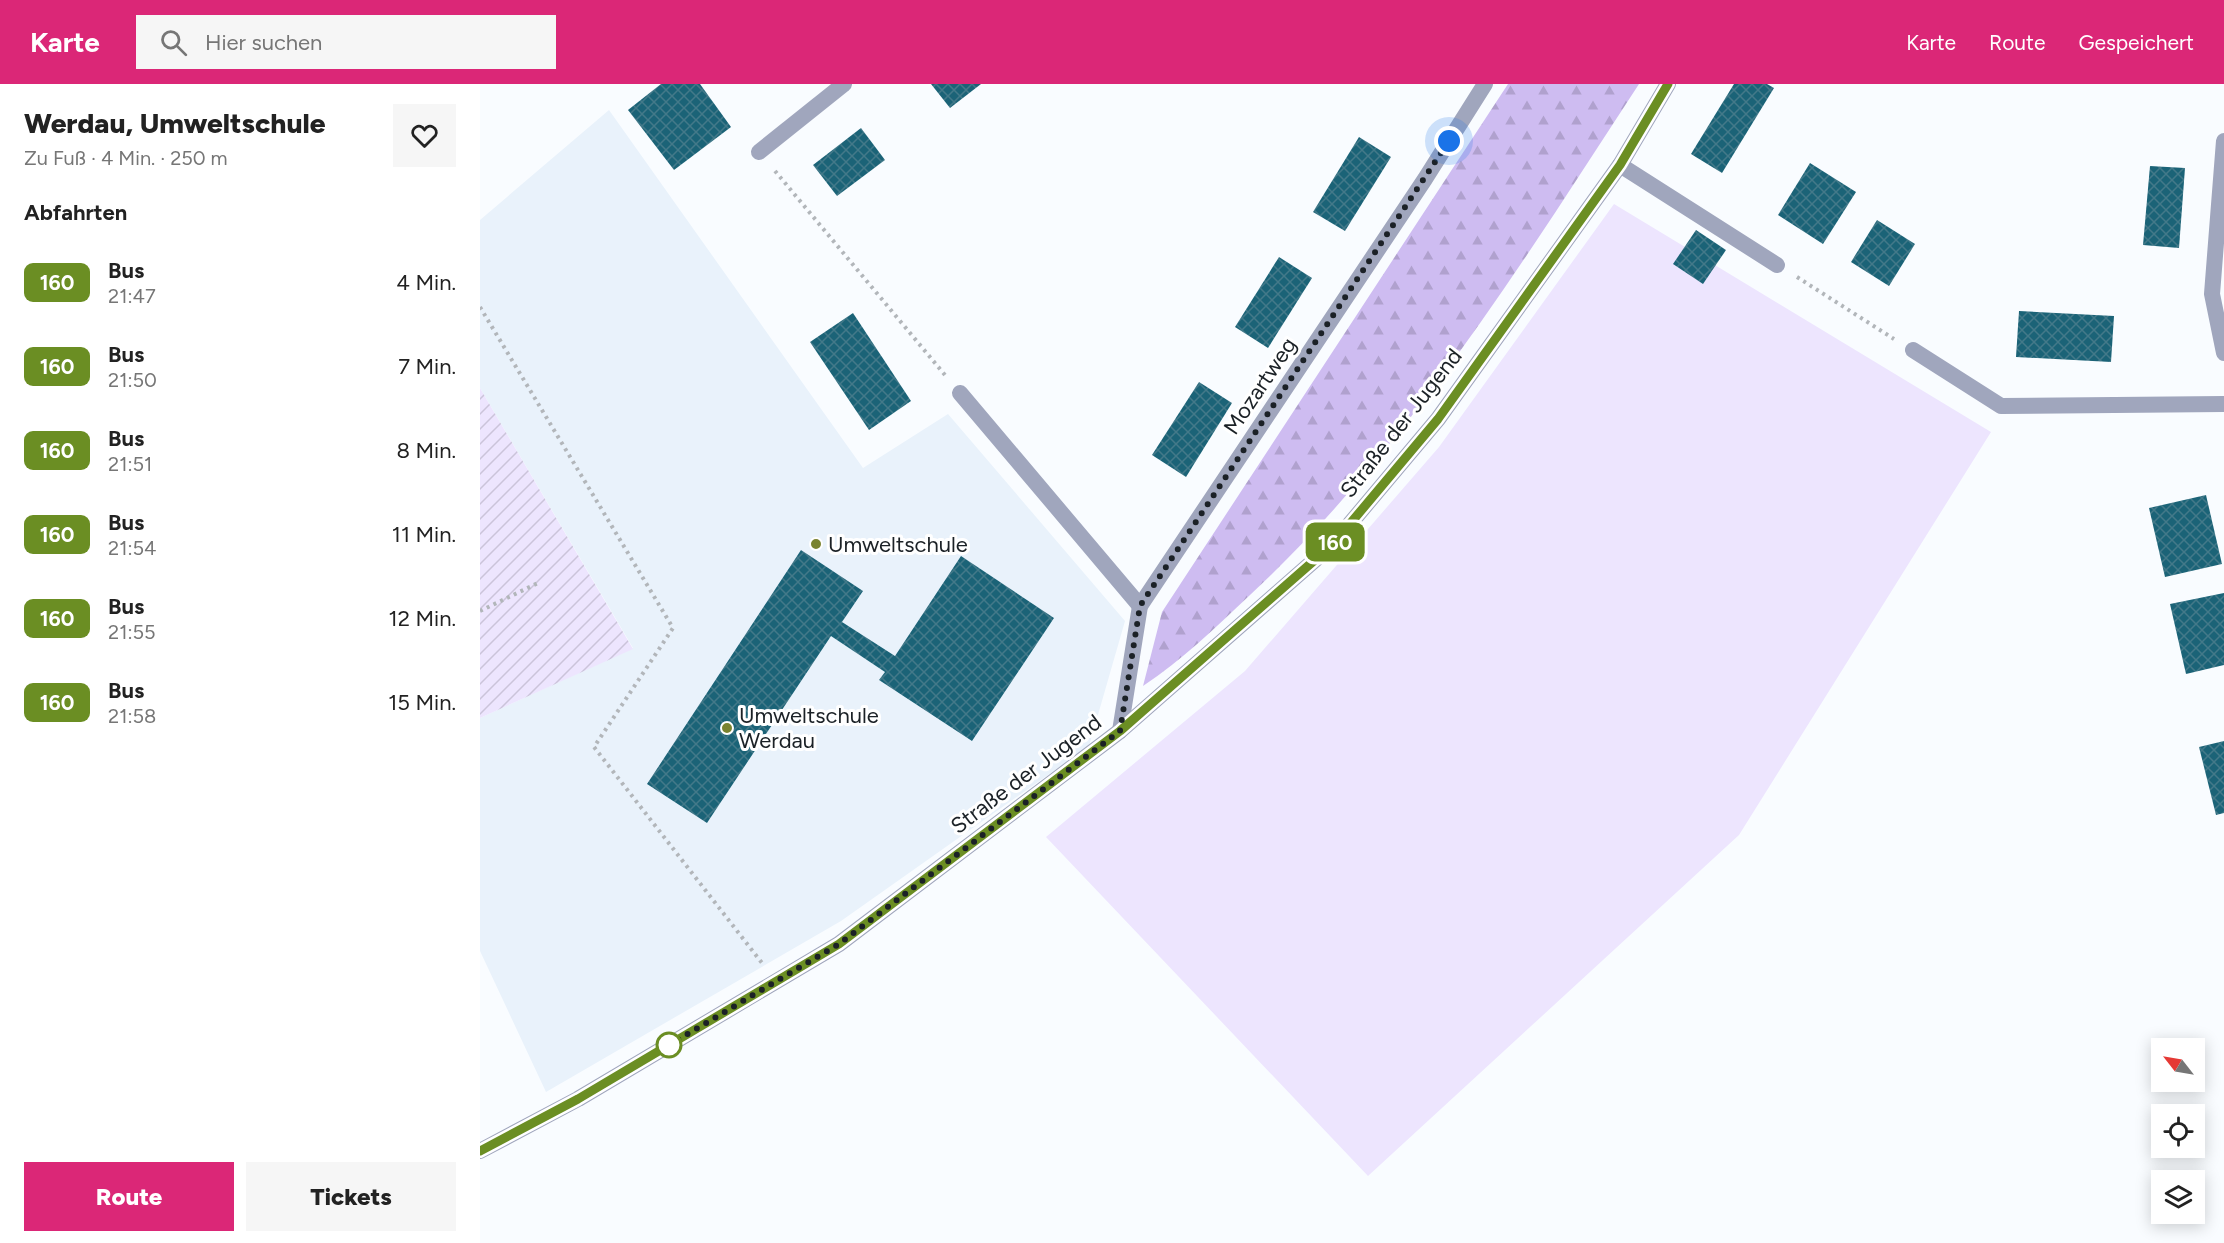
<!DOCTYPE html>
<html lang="de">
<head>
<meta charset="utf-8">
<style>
	body { margin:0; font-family:Figtree,sans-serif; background:#f6f6f6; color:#222; height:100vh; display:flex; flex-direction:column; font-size:22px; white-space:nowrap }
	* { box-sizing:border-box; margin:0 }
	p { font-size:20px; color:#767676 }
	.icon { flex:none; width:33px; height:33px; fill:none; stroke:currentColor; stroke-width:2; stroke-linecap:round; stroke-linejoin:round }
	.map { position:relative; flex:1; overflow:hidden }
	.details { display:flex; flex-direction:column; background:#fff; width:480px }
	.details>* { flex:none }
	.badge { padding:0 12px; border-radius:9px; font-size:21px; line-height:39px }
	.needle { width:39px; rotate:301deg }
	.fabs { position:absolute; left:1671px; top:954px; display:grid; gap:12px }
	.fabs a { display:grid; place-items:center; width:54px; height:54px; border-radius:0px; background:#fff; box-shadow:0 3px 15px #0003; font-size:30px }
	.you { position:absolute; width:30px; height:30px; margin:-15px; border:4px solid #fff; border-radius:50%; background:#1a73e8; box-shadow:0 0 0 9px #1a73e833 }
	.map>.badge { position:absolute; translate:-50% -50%; box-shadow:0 0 0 3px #fff }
	h2 { padding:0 24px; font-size:22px; line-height:54px }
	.round { display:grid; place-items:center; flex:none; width:63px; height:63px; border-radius:0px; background:#f6f6f6 }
	.headline { display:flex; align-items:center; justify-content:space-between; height:102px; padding:0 24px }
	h1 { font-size:28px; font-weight:800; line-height:45px }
	.button { display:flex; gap:12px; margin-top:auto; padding:12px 24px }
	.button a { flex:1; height:69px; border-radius:0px; background:#db2777; color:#fff; font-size:24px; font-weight:800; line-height:69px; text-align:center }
	.button a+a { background:#f6f6f6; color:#222 }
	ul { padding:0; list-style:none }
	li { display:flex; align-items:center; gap:18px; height:84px; padding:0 24px }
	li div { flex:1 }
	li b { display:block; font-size:22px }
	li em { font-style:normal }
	li .badge { min-width:66px; font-weight:700; text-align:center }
	header { display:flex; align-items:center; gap:36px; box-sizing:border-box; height:84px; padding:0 30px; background:#db2777; color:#fff }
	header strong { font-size:28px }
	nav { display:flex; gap:33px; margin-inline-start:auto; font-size:21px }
	.search { width:420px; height:54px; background:#f6f6f6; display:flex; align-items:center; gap:15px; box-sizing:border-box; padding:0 21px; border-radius:0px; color:#767676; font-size:22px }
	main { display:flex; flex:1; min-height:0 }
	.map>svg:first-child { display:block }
	.built { fill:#e9f2fb }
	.green { fill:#ede5fe }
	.forest { fill:url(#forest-firs) }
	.garden { fill:url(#garden-furrows) }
	.building { fill:url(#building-cross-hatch) }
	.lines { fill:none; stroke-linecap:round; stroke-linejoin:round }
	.path { stroke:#b2b6ba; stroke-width:4; stroke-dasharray:3 4.5; stroke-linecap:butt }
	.service { stroke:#a0a6bd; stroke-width:16 }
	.minor { stroke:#a0a6bd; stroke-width:16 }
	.line-casing { stroke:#fff; stroke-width:14 }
	.line { stroke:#6b8e23; stroke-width:9 }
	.walk { stroke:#1b2126; stroke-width:6; stroke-dasharray:0 10.8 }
	.poi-dot { fill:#7a832f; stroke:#fff; stroke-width:2 }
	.stop-dot { fill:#fff; stroke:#6b8e23; stroke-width:3 }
	.labels { text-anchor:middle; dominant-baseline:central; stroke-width:6; stroke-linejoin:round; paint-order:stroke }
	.street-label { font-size:22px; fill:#1b2126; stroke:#fff }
	.poi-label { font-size:22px; fill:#1b2126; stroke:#fff; text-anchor:start }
</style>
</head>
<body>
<header>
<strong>Karte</strong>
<div class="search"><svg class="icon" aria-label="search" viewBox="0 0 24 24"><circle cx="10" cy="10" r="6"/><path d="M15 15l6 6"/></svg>Hier suchen</div>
<nav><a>Karte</a><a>Route</a><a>Gespeichert</a></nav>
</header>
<main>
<section class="details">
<div class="headline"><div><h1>Werdau, Umweltschule</h1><p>Zu Fuß · 4 Min. · 250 m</p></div><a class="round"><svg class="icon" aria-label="heart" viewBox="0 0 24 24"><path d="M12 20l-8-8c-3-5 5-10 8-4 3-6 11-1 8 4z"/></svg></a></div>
<h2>Abfahrten</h2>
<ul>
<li><span class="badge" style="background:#6b8e23;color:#fff">160</span><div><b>Bus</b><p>21:47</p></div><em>4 Min.</em></li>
<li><span class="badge" style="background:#6b8e23;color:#fff">160</span><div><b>Bus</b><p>21:50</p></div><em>7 Min.</em></li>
<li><span class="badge" style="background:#6b8e23;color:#fff">160</span><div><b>Bus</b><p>21:51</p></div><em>8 Min.</em></li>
<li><span class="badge" style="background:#6b8e23;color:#fff">160</span><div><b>Bus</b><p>21:54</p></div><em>11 Min.</em></li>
<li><span class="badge" style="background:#6b8e23;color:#fff">160</span><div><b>Bus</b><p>21:55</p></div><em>12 Min.</em></li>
<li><span class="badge" style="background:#6b8e23;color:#fff">160</span><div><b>Bus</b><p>21:58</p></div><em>15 Min.</em></li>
</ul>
<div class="button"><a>Route</a><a>Tickets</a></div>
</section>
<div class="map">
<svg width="1744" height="1159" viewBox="0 0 1744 1159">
	<defs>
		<pattern id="forest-firs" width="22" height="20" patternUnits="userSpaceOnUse" patternTransform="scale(1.5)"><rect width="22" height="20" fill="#cebcf1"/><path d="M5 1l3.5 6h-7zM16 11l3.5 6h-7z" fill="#b0a1ce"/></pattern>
		<pattern id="garden-furrows" width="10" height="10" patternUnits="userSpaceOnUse" patternTransform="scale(1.5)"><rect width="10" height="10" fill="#ede5fe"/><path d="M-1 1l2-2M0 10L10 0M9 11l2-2" fill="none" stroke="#cbc4da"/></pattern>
		<pattern id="building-cross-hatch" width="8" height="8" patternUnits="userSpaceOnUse" patternTransform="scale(1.5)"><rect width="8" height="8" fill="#1b6377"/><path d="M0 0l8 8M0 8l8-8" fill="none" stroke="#437989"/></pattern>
	</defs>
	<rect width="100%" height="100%" fill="#f9fcff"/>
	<polygon class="built" points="129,26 383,384 468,330 645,537 609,662 361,837 66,1008 0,867 0,634 153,564 0,304 0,136"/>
	<polygon class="green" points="1134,120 1511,348 1259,751 888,1092 566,753 765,587 959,363"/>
	<path class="forest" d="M1028,0H1159C1042,179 928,364 770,511C735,544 702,576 663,602L682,528Z"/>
	<polygon class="garden" points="0,304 153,565 0,634"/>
	<g class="building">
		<polygon points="181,0 220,0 251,43 194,86 148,26"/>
		<polygon points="451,0 501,0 470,24"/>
		<polygon points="1254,0 1287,0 1294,4 1242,89 1211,70"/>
		<polygon points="381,44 405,76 357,112 333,81"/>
		<polygon points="879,53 911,73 865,147 833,128"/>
		<polygon points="1330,79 1376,108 1343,160 1298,131"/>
		<polygon points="1670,82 1705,84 1699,164 1663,161"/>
		<polygon points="1397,136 1435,160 1409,202 1371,178"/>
		<polygon points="1216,146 1246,166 1223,200 1193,180"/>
		<polygon points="799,173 832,194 788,264 755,243"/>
		<polygon points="1539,227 1634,232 1631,278 1536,273"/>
		<polygon points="373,229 431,317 389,346 330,258"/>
		<polygon points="719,298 752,319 706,393 672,371"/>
		<polygon points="1726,411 1742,480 1685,493 1669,424"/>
		<polygon points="321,466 383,507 362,538 415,572 481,472 574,534 492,657 399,596 405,588 351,552 227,739 167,700"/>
		<polygon points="1744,509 1744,581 1706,590 1690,520"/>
		<polygon points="1744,657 1744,729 1736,731 1719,663"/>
	</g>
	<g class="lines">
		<g class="path">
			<polyline points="295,87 465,291"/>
			<polyline points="1317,193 1414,255"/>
			<polyline points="0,223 193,544 114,663 282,879"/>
			<polyline points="0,527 60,498"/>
		</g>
		<g class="service">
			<polyline points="1140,81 1297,181"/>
			<polyline points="1433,266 1521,322 1744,320"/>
			<polyline points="480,309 660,522"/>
			<polyline points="640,647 660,522 945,95 1005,0"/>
		</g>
		<g class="minor">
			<polyline points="1744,57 1732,210 1744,269"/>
			<polyline points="279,68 364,0"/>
			<polyline points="0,1067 98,1015 359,860 640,647 853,460 958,335 1140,81 1188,0"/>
		</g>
	</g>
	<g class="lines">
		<g class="line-casing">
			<polyline id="line" points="0,1067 98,1015 359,860 640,647 853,460 958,335 1140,81 1188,0"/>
		</g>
		<use href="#line" class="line"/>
		<polyline class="walk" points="189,961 359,860 640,647 660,522 969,57"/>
	</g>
	<g class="poi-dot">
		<circle cx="336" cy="460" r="6"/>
		<circle cx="247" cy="644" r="6"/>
	</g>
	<circle class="stop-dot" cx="189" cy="961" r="12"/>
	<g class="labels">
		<g class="street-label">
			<text transform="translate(780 302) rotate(-56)">Mozartweg</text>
			<text transform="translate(921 339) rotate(-52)">Straße der Jugend</text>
			<text transform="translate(546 690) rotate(-37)">Straße der Jugend</text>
		</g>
		<g class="poi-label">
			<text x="348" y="460">Umweltschule</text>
			<text x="259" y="631">Umweltschule<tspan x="259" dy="25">Werdau</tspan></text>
		</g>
	</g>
</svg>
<div class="fabs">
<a><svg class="needle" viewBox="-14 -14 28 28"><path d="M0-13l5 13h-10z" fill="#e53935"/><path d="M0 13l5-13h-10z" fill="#767676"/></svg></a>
<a><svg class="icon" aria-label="locate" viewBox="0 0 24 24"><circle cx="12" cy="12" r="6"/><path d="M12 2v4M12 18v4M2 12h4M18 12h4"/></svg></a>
<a><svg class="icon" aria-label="layers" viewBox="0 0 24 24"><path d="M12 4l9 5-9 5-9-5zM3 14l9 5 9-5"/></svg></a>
</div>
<div class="you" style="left:969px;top:57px"></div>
<b class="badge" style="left:855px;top:458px;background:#6b8e23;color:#fff">160</b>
</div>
</main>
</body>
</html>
